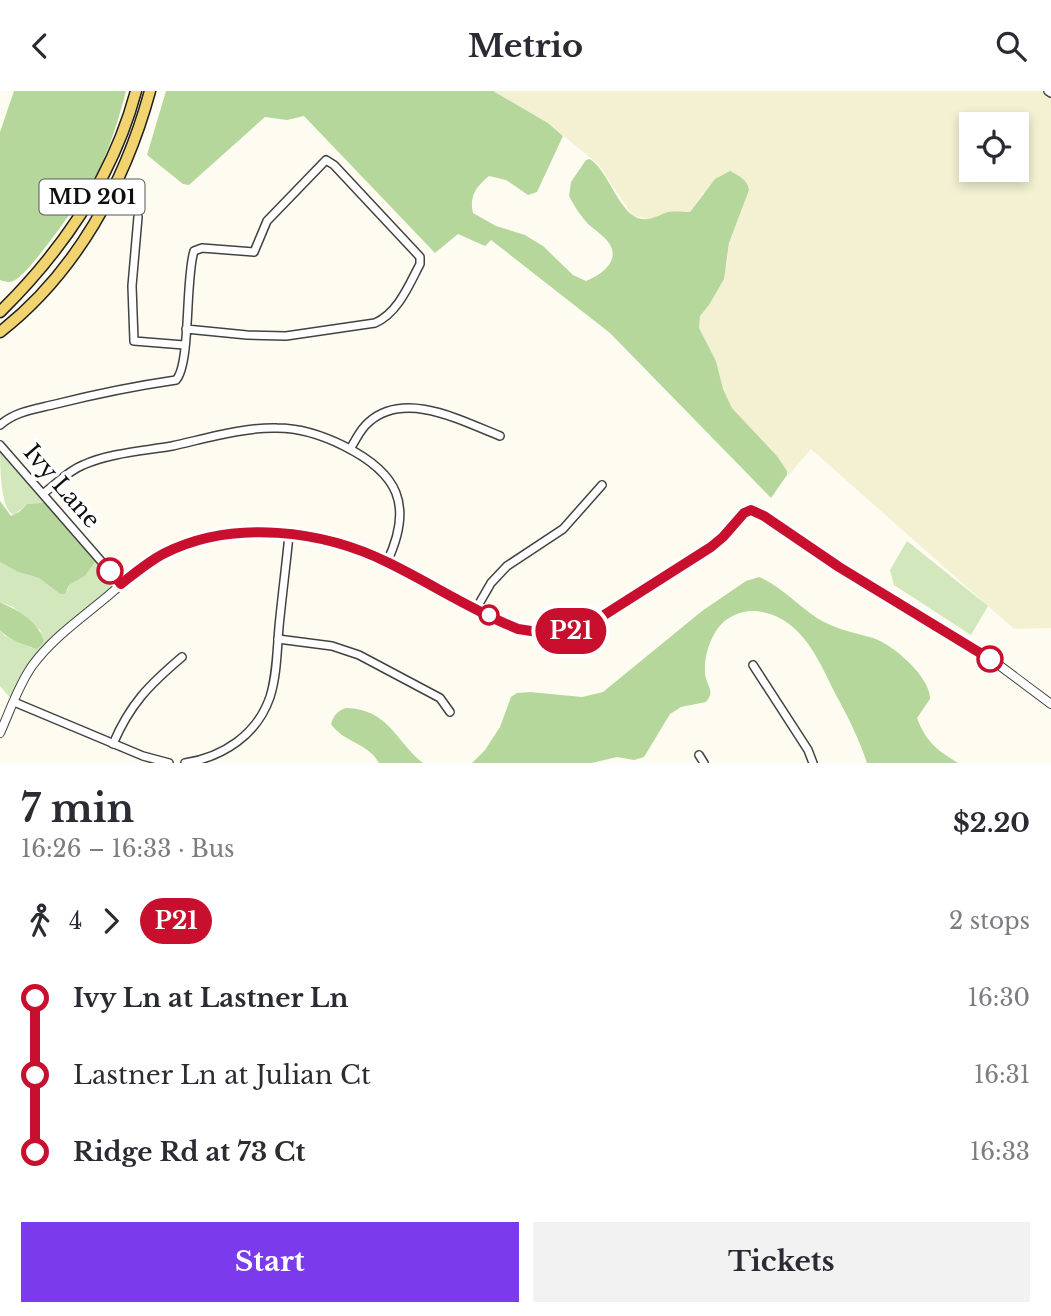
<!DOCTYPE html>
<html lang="en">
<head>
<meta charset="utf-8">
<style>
	body { margin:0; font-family:"Libre Baskerville",serif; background:#f2f2f3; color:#2b2b33; height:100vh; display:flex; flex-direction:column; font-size:26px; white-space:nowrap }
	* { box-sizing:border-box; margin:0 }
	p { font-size:23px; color:#7c7c81 }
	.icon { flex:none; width:38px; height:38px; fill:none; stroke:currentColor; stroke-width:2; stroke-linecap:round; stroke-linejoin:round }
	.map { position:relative; height:672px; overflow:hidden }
	.panel { display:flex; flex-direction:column; background:#fff; flex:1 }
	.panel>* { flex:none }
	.badge { padding:0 14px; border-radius:23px; font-size:24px; line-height:46px }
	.buttons { position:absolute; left:959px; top:21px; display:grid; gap:14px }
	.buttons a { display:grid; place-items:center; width:70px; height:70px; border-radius:0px; background:#fff; box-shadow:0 4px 10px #0003; font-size:35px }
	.map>.badge { position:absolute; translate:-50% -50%; box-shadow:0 0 0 4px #fff }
	.legs { display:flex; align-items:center; gap:10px; height:77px; padding:0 21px; font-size:23px }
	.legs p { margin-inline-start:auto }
	.overview { display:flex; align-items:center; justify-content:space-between; height:119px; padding:0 21px }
	h1 { font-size:38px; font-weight:700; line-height:52px }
	.button { display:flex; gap:14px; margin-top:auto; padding:14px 21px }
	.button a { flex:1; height:80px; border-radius:0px; background:#7c3aed; color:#fff; font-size:28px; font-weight:700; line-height:80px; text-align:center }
	.button a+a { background:#f2f2f3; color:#2b2b33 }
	ul { padding:0 21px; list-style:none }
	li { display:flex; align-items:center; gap:24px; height:77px; font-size:26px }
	li i { display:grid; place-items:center; width:10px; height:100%; margin:0 9px; background:currentColor }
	li i::after { content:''; width:18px; height:18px; margin:-9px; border:5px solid; border-radius:50%; background:#fff }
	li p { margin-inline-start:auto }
	li:first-child i { background:linear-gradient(#0000 50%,currentColor 0) }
	li:last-child i { background:linear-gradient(currentColor 50%,#0000 0) }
	header { display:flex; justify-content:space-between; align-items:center; height:91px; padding:0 21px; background:#fff; font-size:32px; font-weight:700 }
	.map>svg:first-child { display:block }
	.farmland { fill:#f3f1d2; fill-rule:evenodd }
	.green { fill:#d2e7bc }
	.forest { fill:#b5d79c }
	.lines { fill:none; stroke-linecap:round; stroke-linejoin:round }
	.minor-casing { stroke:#424242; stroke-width:10 }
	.tertiary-casing { stroke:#424242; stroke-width:10 }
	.primary-casing { stroke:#202020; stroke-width:13 }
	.minor { stroke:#fff; stroke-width:7 }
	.tertiary { stroke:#fff; stroke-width:8 }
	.primary { stroke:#f1d46f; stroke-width:10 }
	.line-1-casing { stroke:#fff; stroke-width:16 }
	.line-1 { stroke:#c8102e; stroke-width:10 }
	.stop-1-dot { fill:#fff; stroke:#c8102e; stroke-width:3.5 }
	.labels { text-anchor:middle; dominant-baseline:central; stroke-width:7; stroke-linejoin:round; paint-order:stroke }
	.shield { fill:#fff; stroke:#575757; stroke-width:2 }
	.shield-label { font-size:21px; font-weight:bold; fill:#0f0f0f }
	.street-label { font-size:23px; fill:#0f0f0f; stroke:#fff }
</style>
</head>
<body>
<header><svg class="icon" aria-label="back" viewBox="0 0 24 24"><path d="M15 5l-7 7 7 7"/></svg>Metrio<svg class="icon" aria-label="search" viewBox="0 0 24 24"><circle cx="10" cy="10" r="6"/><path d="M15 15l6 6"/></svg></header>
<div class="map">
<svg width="1051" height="672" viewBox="0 0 1051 672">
	<rect width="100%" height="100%" fill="#fefcf1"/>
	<path class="farmland" d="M493,0H1051V537L1014,538L811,358L789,384L777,365L732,317L723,298L716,270L699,237L700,225L709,214L727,173L729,152L743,114L703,102L690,121H670L649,128L633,125L598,73L548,32ZM971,33H1017V79H971Z"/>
	<g class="green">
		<path d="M0,354L52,411L27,413L14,424C0,419 0,372 0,354Z"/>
		<polygon points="907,450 988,515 971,544 894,494 890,479"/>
		<polygon points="99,466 121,493 38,567 14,611 0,595 0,539 5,545 32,557 41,540 13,516 0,511 0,471 18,481 39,487 60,503 67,500 69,494 85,485"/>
	</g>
	<g class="forest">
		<path d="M14,0H126C119,27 110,57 97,82C87,100 31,181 15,189C11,192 5,191 0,189V41Z"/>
		<path d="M166,0H493L548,32L563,45L537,101L528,104L506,89L489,85C476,96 469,105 473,122L496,135L525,144L543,155L573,184L586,190C601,184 621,170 609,152C604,145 595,139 588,133C580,124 574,115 569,105L571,91L586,69L590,68C609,80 620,126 642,128C652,129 659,124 668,121C675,120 683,121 690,121L715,88L730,80C739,85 747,88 749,99L729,152L724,188L709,214L700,225L699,237L716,270L723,298L732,317L777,365L787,380V384L771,407L610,242L491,149L485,155L458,143L435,162L304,25L287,29L265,26L189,94L183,93L147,64Z"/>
		<polygon points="0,410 11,425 19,421 27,413 52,411 99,466 85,485 69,494 65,503 60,503 39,487 18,481 0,471"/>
		<path d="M759,486C781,495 797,514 817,527C836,539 853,541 873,547C893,553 931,587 930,608L917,627C926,651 937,659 958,672H867C859,648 848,626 836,604C818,568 801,524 755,520C741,519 726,526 718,537C709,550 704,566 705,582C706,595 716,599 706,611L681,616L670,623L644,666L634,669L617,666L592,672H472L485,659L500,636L511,606L517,602L530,601L582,606L603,601L702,520L746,490Z"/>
		<path d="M0,511C19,520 38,530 44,551L37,558C24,554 9,549 0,539Z"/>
		<path d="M346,617C389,618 396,651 423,672H379C368,652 343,651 331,633C334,624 337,620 346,617Z"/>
	</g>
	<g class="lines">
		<g class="minor-casing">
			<g id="minor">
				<polyline points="1048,0 1051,2"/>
				<polyline points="138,126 132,195 134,250 184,254"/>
				<path d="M0,334C16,320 36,318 56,313C96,303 135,295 176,289C191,273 185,188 194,160L202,157L254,161L267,130L326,69L334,74L420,166V173C409,194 398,222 375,232L286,245L247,244L186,238"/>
				<polyline points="0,354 121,493"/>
				<path d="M350,358C356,349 360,338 369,331C405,299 462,330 500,345"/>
				<path d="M44,402C56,393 68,380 83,374C110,362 143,360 172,355C204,348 244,336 277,337C301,337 322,344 344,355C398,382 414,414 387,471"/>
				<polyline points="476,518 491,492 507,475 563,438 602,394"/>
				<polyline points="278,548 332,555 359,564 440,607 450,621"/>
				<polyline points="753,574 808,659 813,672"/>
				<polyline points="14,611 143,665 169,672"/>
				<path d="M113,653C130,613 149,594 182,566"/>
				<polyline points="699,664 704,672"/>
				<path d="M185,672C223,666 257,644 270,606C277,584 277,559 279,536C282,505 286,475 289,444"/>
			</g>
		</g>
		<g class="tertiary-casing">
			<path id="tertiary" d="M0,642C10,620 18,595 32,575C52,547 83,526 109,504C127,489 144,473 165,463C232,428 318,440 385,470C419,485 451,505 484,522C501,531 518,540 538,543C559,546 580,539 598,528L711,456C724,446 735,427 749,419L764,425L839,476L976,557L1051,613"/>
		</g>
		<g class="primary-casing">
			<g id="primary">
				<path d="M0,221C63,159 113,86 136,0"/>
				<path d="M0,241C76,182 125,92 150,0"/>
			</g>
		</g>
		<use href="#minor" class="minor"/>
		<use href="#tertiary" class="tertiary"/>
		<use href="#primary" class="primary"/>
	</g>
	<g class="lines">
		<g class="line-1-casing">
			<path id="line-1" d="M110,480L121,493C135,482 149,470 165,462C233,428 323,439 389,472C432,493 473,520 518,538L551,543L569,541L590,533L711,456L723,446L744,422L751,419L764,425L839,476L990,568"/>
		</g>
		<use href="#line-1" class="line-1"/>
	</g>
	<g class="stop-1-dot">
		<circle cx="110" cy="480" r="12"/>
		<circle cx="489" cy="524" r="9"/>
		<circle cx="990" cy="568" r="12"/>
	</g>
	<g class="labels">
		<rect class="shield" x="39.5" y="88.5" width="105" height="35" rx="5"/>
		<g class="shield-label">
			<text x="92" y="106">MD 201</text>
		</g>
		<g class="street-label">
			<text transform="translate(62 395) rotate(49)">Ivy Lane</text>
		</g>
	</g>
</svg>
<div class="buttons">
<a><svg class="icon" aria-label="locate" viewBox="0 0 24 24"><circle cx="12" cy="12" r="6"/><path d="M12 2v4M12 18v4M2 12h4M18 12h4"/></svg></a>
</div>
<b class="badge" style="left:571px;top:540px;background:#c8102e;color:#fff">P21</b>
</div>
<section class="panel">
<div class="overview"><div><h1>7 min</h1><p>16:26 – 16:33 · Bus</p></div><b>$2.20</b></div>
<div class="legs"><svg class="icon" aria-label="walk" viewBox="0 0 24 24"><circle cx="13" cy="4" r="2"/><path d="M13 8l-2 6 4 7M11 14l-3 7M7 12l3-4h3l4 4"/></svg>4<svg class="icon" aria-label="forward" viewBox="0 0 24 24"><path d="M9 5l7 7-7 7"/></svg><b class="badge" style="background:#c8102e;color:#fff">P21</b><p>2 stops</p></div>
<ul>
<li><i style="color:#c8102e"></i><b>Ivy Ln at Lastner Ln</b><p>16:30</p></li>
<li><i style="color:#c8102e"></i><span>Lastner Ln at Julian Ct</span><p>16:31</p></li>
<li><i style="color:#c8102e"></i><b>Ridge Rd at 73 Ct</b><p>16:33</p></li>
</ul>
<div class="button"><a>Start</a><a>Tickets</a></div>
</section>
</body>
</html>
